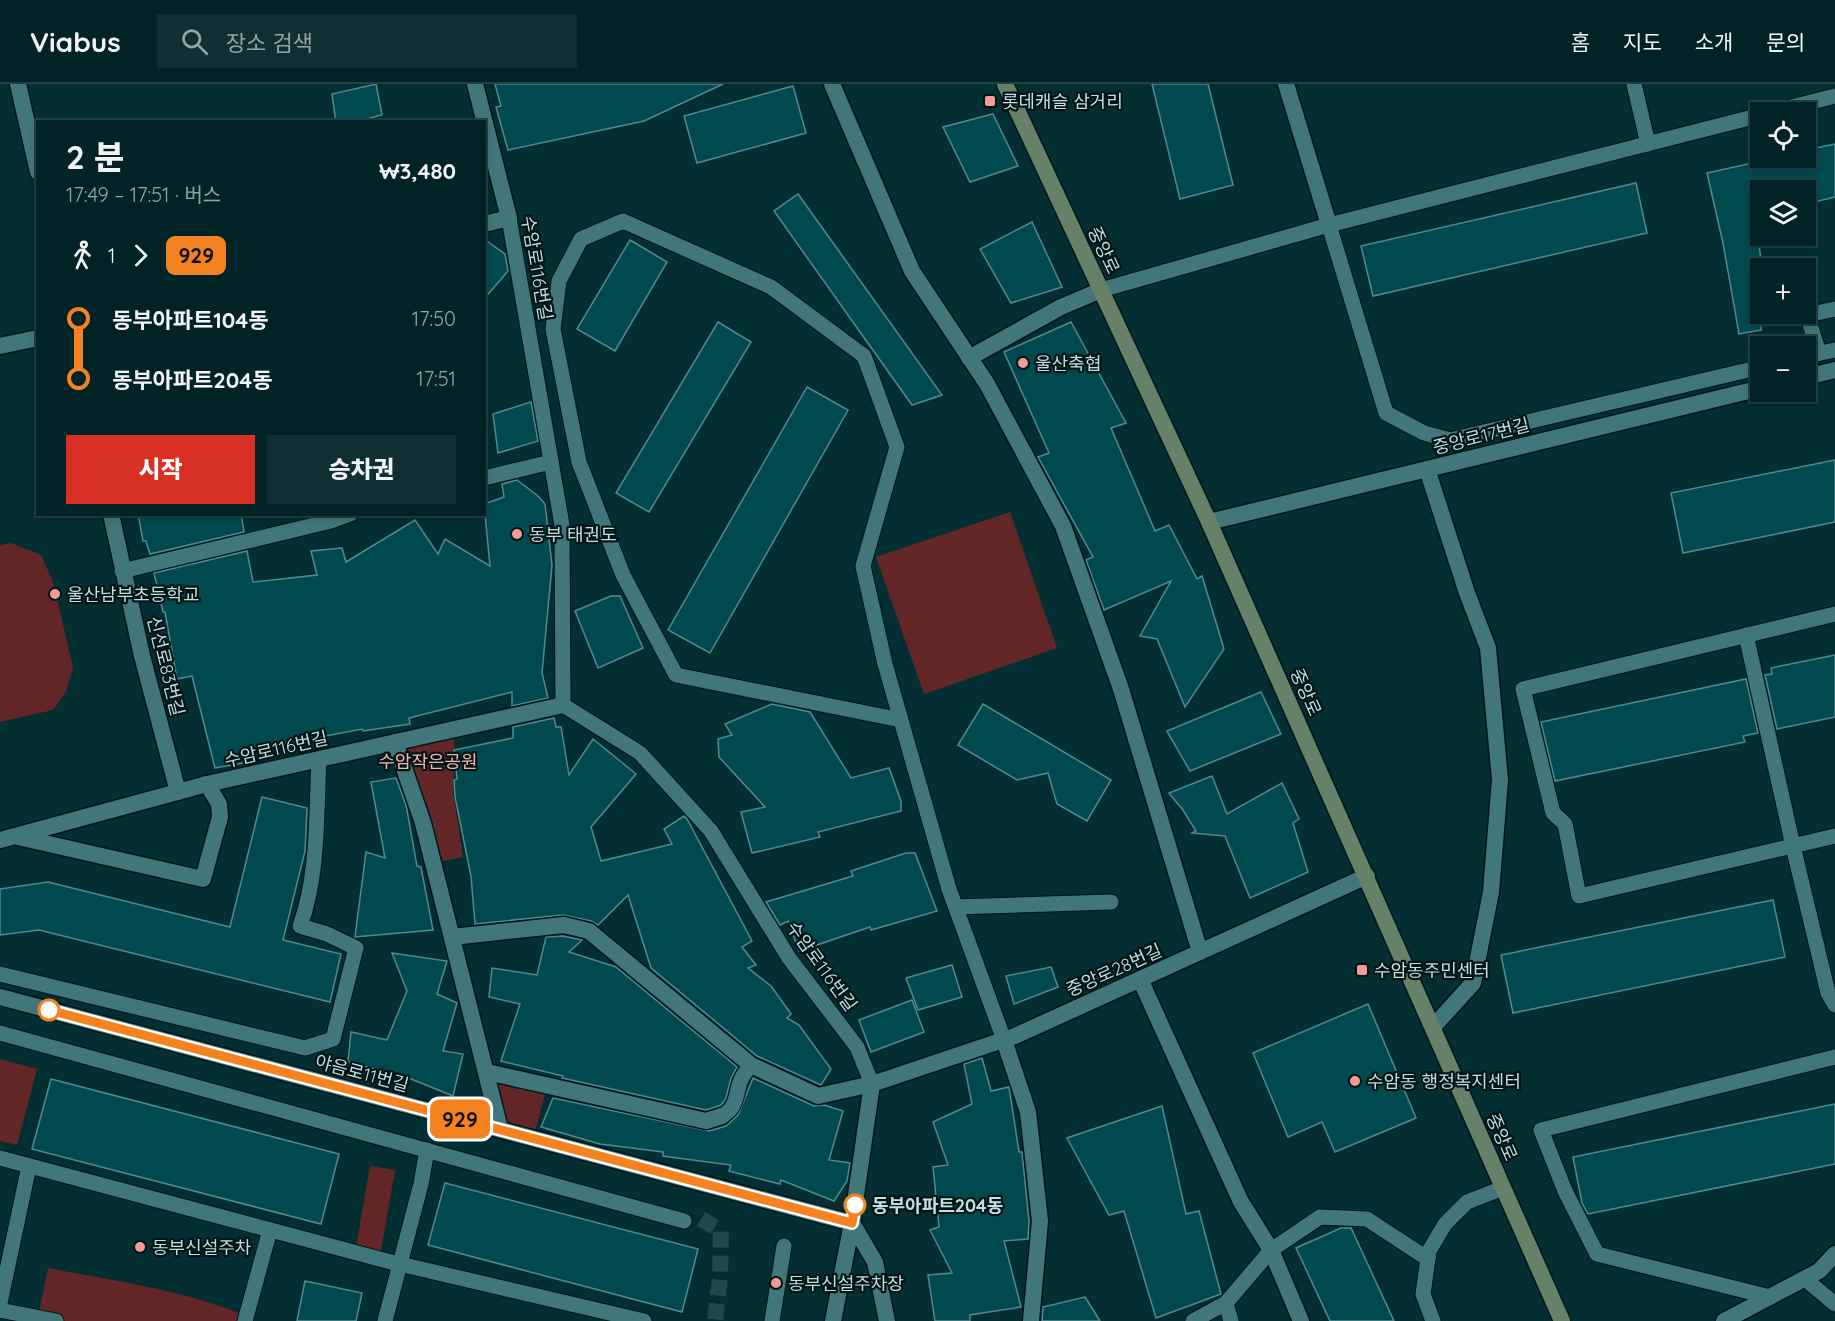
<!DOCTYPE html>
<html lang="ko">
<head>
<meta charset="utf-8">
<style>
	body { margin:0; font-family:Quicksand,"Noto Sans KR",sans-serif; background:#102f32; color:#f1f3f6; height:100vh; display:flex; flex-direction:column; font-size:22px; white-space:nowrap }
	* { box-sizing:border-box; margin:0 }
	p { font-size:20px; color:#96a4a7 }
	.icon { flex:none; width:33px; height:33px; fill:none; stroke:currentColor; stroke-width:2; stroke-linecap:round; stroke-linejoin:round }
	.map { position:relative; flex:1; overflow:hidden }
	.sheet { position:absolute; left:36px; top:36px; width:450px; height:396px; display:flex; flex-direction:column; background:#022326; border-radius:0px; box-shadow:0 3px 9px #0003,0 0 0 2px #234043 }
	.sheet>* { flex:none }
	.badge { padding:0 12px; border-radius:9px; font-size:21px; line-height:39px }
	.controls { position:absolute; left:1750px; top:18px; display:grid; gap:12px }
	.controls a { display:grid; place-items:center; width:66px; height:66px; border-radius:0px; background:#022326; box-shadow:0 3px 9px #0003,0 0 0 2px #234043; font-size:30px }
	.map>.badge { position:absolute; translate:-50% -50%; box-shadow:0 0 0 3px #fff }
	.legs { display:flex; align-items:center; gap:9px; height:66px; padding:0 30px; font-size:20px }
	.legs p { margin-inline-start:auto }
	.overview { display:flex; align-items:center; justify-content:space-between; height:102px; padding:0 30px }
	h1 { font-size:33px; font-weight:800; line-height:45px }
	.cta { display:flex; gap:12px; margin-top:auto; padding:12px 30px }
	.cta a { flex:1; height:69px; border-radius:0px; background:#d93025; color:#fff; font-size:24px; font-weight:800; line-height:69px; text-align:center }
	.cta a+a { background:#102f32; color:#f1f3f6 }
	ul { padding:0 30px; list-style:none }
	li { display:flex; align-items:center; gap:21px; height:60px; font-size:22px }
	li i { display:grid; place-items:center; width:9px; height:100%; margin:0 8px; background:currentColor }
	li i::after { content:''; width:15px; height:15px; margin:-8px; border:4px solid; border-radius:50%; background:#022326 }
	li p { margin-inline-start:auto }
	li:first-child i { background:linear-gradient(#0000 50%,currentColor 0) }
	li:last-child i { background:linear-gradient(currentColor 50%,#0000 0) }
	header { display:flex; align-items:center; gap:36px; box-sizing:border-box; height:84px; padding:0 30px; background:#022326; border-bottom:2px solid #234043 }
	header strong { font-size:28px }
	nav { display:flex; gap:33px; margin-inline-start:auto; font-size:21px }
	.search { width:420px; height:54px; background:#102f32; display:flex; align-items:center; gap:15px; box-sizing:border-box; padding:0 21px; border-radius:0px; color:#96a4a7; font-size:22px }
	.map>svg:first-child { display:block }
	.green { fill:#632626 }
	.building { fill:#004a4f; stroke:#53898d; stroke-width:1.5 }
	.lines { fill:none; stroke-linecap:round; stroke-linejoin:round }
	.minor-tunnel { stroke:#20494c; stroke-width:16; stroke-dasharray:16 8; stroke-linecap:butt }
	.service-casing { stroke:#001618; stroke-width:17 }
	.minor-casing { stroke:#001618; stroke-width:19 }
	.tertiary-casing { stroke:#001618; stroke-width:19 }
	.secondary-casing { stroke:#001618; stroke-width:19 }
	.service { stroke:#41777b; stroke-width:15 }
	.minor { stroke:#41777b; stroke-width:16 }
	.tertiary { stroke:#41777b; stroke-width:16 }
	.secondary { stroke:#678068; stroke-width:16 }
	.line-1-casing { stroke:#fff; stroke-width:14 }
	.line-1 { stroke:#f58220; stroke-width:9 }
	.poi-dot { fill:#f59b97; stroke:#011517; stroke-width:2 }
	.stop-1-dot { fill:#fff; stroke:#f58220; stroke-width:3 }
	.labels { text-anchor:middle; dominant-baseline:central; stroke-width:4.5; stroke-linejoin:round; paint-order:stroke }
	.poi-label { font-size:18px; fill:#c3dee0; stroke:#011517; text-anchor:start }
	.street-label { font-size:18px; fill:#c3dee0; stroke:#011517 }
	.park-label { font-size:18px; fill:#f6b2ae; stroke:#011517 }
	.stop-label { font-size:18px; font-weight:bold; fill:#c3dee0; stroke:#011517; text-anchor:start }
</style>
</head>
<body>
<header>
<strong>Viabus</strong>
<div class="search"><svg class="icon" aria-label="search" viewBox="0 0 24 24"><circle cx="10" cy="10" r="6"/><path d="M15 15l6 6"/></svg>장소 검색</div>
<nav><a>홈</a><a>지도</a><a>소개</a><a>문의</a></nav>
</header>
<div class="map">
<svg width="1835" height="1237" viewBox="0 0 1835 1237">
	<rect width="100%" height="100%" fill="#032f32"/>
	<g class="green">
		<polygon points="1010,428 1057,564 924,610 876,473"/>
		<polygon points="11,459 41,471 53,498 73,583 66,608 53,626 0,638 0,461"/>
		<polygon points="455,645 453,708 463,773 434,779 395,658"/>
		<polygon points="0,975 37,985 17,1061 0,1057"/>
		<polygon points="488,994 546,1006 536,1045 540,1056 500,1045"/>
		<polygon points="370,1082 395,1086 381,1167 356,1163"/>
		<path d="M48,1184C115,1197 184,1206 246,1232L245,1237H56L38,1233Z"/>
	</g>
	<g class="building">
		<polygon points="376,0 382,31 354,38 336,38 332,10"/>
		<polygon points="495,0 723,0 644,37 508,66 496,23 501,22"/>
		<polygon points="1152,0 1208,0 1233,101 1180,115"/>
		<polygon points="793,2 806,49 697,79 684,32"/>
		<polygon points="993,30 1018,82 970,98 943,43"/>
		<polygon points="1835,60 1835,113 1806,120 1806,106 1761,106 1761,130 1754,132 1761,174 1761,246 1739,250 1723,159 1707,89 1775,74 1806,74 1806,66"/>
		<polygon points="1636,99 1647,149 1373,212 1361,162"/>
		<polygon points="798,110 942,311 912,321 774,127"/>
		<polygon points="1032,138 1062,203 1011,219 980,165"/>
		<polygon points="484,155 505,170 508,187 484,215"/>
		<polygon points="630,156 667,178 615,267 577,245"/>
		<polygon points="718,238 751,258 649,428 616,409"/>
		<polygon points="1071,238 1126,339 1111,344 1155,447 1169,441 1197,495 1202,492 1224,565 1185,623 1157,555 1140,552 1171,497 1104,526 1086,476 1093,473 1038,373 1049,369 1004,268"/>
		<polygon points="807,303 848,326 710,569 668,546"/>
		<polygon points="531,318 538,357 498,369 493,330"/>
		<polygon points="1835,376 1835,438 1683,469 1671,409"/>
		<polygon points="517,396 538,412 545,420 552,481 542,589 548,614 512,622 512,608 409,634 410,640 363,647 362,645 252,666 255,677 215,684 192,592 177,595 165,528 163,528 154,489 247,467 253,498 317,491 311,467 342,464 346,478 415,436 438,470 445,455 490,482 484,420 504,413 502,400"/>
		<polygon points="138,430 241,430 244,448 150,470 146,457 143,457"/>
		<polygon points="611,512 620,512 643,564 598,584 575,527"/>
		<polygon points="1835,571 1835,633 1777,645 1765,591 1772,590 1771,584"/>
		<polygon points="1746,595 1758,649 1743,652 1745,658 1555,697 1541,638"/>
		<polygon points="1261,608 1281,650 1190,687 1167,647"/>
		<polygon points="772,620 810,628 851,694 889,684 901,717 901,727 818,748 820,753 752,769 741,728 765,723 719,673 718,655 732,651 725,640"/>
		<polygon points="983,620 1111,696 1087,737 1057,720 1048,689 1017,696 958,661"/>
		<polygon points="554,634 556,643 561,643 569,691 593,655 636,690 591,743 601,777 672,760 664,745 684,732 687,735 752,857 742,863 756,881 748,884 771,902 791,930 787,934 799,941 831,985 821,1001 757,972 651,884 628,811 598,841 591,837 563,831 475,840 471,792 455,713 454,696 457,695 454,666 513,654 513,643"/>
		<polygon points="1212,692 1227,730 1282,699 1299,735 1293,739 1308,788 1250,814 1225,752 1192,749 1196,747 1183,726 1169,709"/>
		<polygon points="396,694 406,721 417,782 421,783 433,846 355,853 366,768 385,774 371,698"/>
		<polygon points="262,713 307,724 305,767 283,856 341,870 330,918 39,846 0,851 0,805 48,798 230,843"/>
		<polygon points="906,769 915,769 937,827 871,846 870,843 799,867 788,837 780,841 766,818 853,792 851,787"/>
		<polygon points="1773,816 1785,873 1513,929 1501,871"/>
		<polygon points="563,852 582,856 569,868 616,883 737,983 731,994 726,1014 721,1021 706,1026 562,994 563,992 501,977 520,920 489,913 492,884 537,891 546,853"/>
		<polygon points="392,869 447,877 437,910 457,919 443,967 463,970 453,1012 411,995 348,978 351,948 387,956 407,907"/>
		<polygon points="952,881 962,913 918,926 906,894"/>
		<polygon points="1051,883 1058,903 1014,920 1006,892"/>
		<polygon points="912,916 924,948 871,968 859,936"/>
		<polygon points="1368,920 1416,1034 1335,1068 1322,1038 1288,1053 1253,969"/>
		<polygon points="982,974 991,1007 1009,1003 1019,1068 1022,1068 1029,1137 1028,1155 1004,1157 1021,1223 970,1231 970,1237 935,1237 928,1191 952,1189 930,1146 939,1143 933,1083 948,1081 933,1038 972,1020 964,980"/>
		<polygon points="753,994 814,1022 824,1021 843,1027 829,1076 850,1079 847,1097 834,1117 781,1096 780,1100 729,1087 731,1081 663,1072 663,1068 600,1060 541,1043 553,1014 709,1047 726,1042 738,1031"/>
		<polygon points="51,995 339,1070 321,1140 32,1065"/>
		<polygon points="1835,1020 1835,1080 1588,1130 1582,1119 1573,1073"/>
		<polygon points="1162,1022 1186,1130 1199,1127 1221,1210 1156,1234 1124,1127 1109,1131 1067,1054"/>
		<polygon points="445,1099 698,1165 682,1228 428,1161"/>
		<polygon points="1341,1144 1351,1144 1394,1237 1330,1237 1296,1164"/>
		<polygon points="305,1197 362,1209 356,1237 297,1237"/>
		<polygon points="1085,1213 1100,1237 1042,1237 1043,1223"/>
	</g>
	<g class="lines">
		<polyline class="minor-tunnel" points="701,1135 721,1147 720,1193 715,1237"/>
		<g class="service-casing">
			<g id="service">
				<polyline points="1634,0 1648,60"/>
				<polyline points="1772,28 1835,12"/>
				<polyline points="509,134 562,441 563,621 640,669 711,747 789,874 857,963 872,1000"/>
				<polyline points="1329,141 1386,329 1424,349 1450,356 1761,283"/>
				<polyline points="1101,206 1329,141 1761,31"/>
				<polyline points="1819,269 1807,231 1835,225"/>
				<polyline points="1806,272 1835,266"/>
				<polyline points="484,394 551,378"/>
				<polyline points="122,487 331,437 350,430"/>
				<polyline points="1835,530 1523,605 1553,729 1565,740 1579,812 1835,752"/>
				<polyline points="1746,551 1793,762 1828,909 1835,921"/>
				<polyline points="901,636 676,591 623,491 579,378 553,245 559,197 581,155 623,137 771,203 864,272 897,363 863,482 885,580 949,805 1004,956"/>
				<polyline points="956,823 1111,818"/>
				<path d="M0,890L305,964L333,955L356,864L327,850L300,842C319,790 316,730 319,675"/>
				<polyline points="0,949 684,1137"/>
				<path d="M722,1032C737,1023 735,1014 740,998C742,992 747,986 751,981"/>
				<polyline points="0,1074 387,1177 644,1237"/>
				<polyline points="1805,1195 1835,1220"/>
				<polyline points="1770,1213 1597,1170 1565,1107 1541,1046 1835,973"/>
				<polyline points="0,1219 29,1082"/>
				<polyline points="0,1226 56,1237"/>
				<polyline points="245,1237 270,1146"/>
				<polyline points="385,1237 421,1100 427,1066"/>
				<polyline points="772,1237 784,1162"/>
				<polyline points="1193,1237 1226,1219"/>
				<polyline points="1231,1237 1226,1219 1271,1166 1320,1133 1367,1135 1428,1175"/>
				<polyline points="1433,1237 1423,1210 1429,1167 1445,1140 1467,1118 1503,1104"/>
			</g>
		</g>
		<g class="minor-casing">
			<g id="minor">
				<polyline points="18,0 38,88"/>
				<polyline points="475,0 509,134 484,140"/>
				<polyline points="832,0 912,187 987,300 1063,442 1121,605 1200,868"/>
				<polyline points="1286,0 1329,141"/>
				<polyline points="0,262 38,254"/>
				<polyline points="969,274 1061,223 1101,206"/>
				<polyline points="1427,385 1467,509 1488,564 1500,696 1491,808 1473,899 1433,943"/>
				<polyline points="111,430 142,572 178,708"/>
				<polyline points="395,658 423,739 500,1045"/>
				<polyline points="18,753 203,795 220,733 219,720 207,700"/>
				<polyline points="0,756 207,700 563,621"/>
				<polyline points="452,853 564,841 589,847 751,981 818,1012 872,1000"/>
				<polyline points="1140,895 1241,1118 1271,1166 1301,1237"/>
				<polyline points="1004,956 1028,1028 1040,1137 1031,1237"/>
				<polyline points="487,988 706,1037 722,1032"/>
				<polyline points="852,1139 875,1178 887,1237"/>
				<polyline points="1724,1237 1819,1187 1835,1170"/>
			</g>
		</g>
		<g class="tertiary-casing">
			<g id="tertiary">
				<polyline points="1806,293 1835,286"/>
				<polyline points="1209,438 1761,304"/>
				<polyline points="0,913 852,1139"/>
				<polyline points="833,1237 852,1139 872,1000 1015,952 1367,792"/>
			</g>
		</g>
		<g class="secondary-casing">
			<polyline id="secondary" points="1005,0 1209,438 1562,1237"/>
		</g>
		<use href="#service" class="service"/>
		<use href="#minor" class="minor"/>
		<use href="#tertiary" class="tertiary"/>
		<use href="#secondary" class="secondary"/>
	</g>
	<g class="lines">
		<g class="line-1-casing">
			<polyline id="line-1" points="49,926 852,1139 855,1121"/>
		</g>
		<use href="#line-1" class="line-1"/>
	</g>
	<g class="poi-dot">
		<rect x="984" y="11" width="12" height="12" rx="3"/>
		<circle cx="1023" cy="279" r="6"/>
		<circle cx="517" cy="450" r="6"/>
		<circle cx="55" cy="510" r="6"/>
		<rect x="1356" y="880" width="12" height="12" rx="3"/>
		<circle cx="1355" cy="997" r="6"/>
		<circle cx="140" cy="1163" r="6"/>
		<circle cx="776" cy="1199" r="6"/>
	</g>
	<g class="stop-1-dot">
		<circle cx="49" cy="926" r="10"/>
		<circle cx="855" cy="1121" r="10"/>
	</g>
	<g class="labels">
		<g class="poi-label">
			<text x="1002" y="17">롯데캐슬 삼거리</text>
			<text x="1035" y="279">울산축협</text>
			<text x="529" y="450">동부 태권도</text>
			<text x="67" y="510">울산남부초등학교</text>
			<text x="1374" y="886">수암동주민센터</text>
			<text x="1367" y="997">수암동 행정복지센터</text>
			<text x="152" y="1163">동부신설주차</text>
			<text x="788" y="1199">동부신설주차장</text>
		</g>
		<g class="street-label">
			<text transform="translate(1104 166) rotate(65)">중앙로</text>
			<text transform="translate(537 184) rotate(80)">수암로116번길</text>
			<text transform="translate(1481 352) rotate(-14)">중앙로17번길</text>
			<text transform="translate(166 582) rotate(76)">신선로83번길</text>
			<text transform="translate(1306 608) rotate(66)">중앙로</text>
			<text transform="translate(276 665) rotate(-13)">수암로116번길</text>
			<text transform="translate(822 882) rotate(54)">수암로116번길</text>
			<text transform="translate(1114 886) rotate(-24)">중앙로28번길</text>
			<text transform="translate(362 989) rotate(15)">야음로11번길</text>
			<text transform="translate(1502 1053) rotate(66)">중앙로</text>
		</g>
		<g class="park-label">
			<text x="428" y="677">수암작은공원</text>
		</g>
		<g class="stop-label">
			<text x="872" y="1121">동부아파트204동</text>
		</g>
	</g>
</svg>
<div class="controls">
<a><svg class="icon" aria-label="locate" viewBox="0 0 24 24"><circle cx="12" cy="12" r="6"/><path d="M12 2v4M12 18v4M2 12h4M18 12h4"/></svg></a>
<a><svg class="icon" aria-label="layers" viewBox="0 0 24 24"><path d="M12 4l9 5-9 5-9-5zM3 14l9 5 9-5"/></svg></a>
<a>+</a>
<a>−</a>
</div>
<b class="badge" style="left:460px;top:1035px;background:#f58220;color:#111">929</b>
<section class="sheet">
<div class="overview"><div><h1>2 분</h1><p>17:49 – 17:51 · 버스</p></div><b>₩3,480</b></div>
<div class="legs"><svg class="icon" aria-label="walk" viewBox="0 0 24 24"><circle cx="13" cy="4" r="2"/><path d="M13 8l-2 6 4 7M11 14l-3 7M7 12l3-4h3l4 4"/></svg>1<svg class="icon" aria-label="forward" viewBox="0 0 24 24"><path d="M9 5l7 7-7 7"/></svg><b class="badge" style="background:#f58220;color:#111">929</b></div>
<ul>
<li><i style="color:#f58220"></i><b>동부아파트104동</b><p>17:50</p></li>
<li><i style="color:#f58220"></i><b>동부아파트204동</b><p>17:51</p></li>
</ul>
<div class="cta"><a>시작</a><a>승차권</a></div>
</section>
</div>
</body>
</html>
